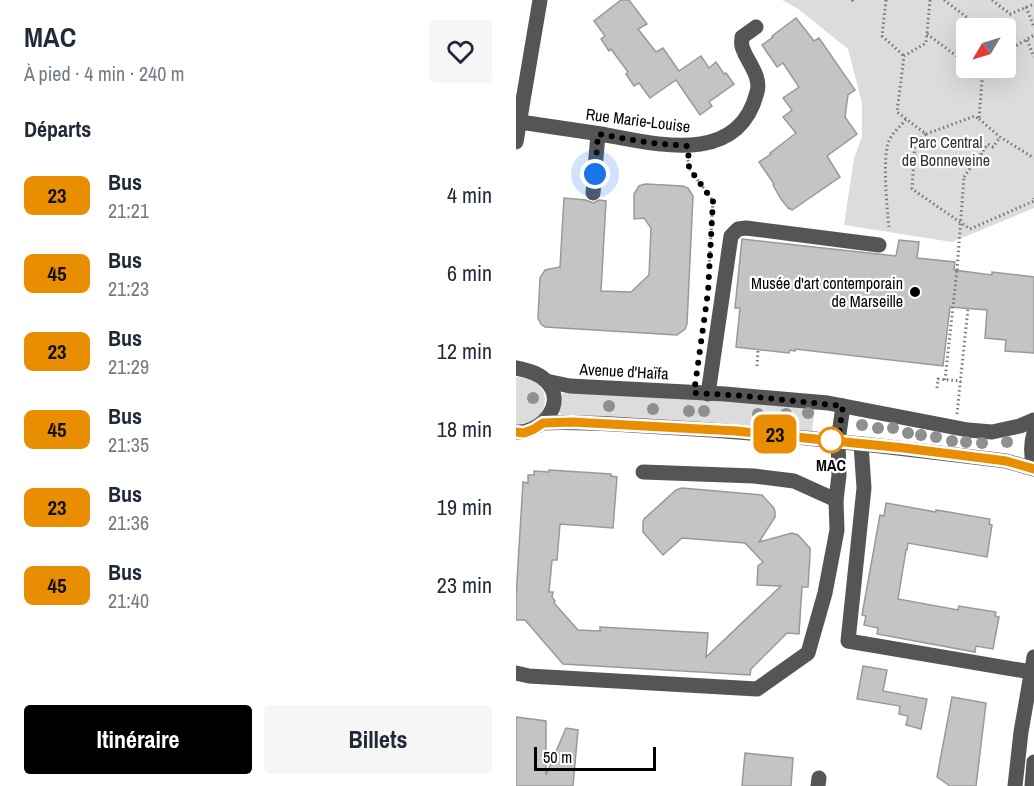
<!DOCTYPE html>
<html lang="fr">
<head>
<meta charset="utf-8">
<style>
	body { margin:0; font-family:"Archivo Narrow",sans-serif; background:#f6f6f7; color:#1f2937; height:100vh; display:flex; flex-direction:column; font-size:22px; white-space:nowrap }
	* { box-sizing:border-box; margin:0 }
	p { font-size:20px; color:#747a83 }
	.icon { flex:none; width:33px; height:33px; fill:none; stroke:currentColor; stroke-width:2; stroke-linecap:round; stroke-linejoin:round }
	.map { position:relative; flex:1; overflow:hidden }
	.sheet { display:flex; flex-direction:column; background:#fff; width:516px }
	.sheet>* { flex:none }
	.badge { padding:0 12px; border-radius:9px; font-size:21px; line-height:39px }
	.needle { width:39px; rotate:232deg }
	.controls { position:absolute; left:440px; top:18px; display:grid; gap:12px }
	.controls a { display:grid; place-items:center; width:60px; height:60px; border-radius:6px; background:#fff; box-shadow:0 6px 24px #0002; font-size:30px }
	.scale { position:absolute; left:18px; bottom:15px; width:122px; box-sizing:border-box; padding-left:6px; border:3px solid #000; border-top:0; font-size:16px; line-height:21px; white-space:nowrap; color:#000; -webkit-text-stroke:4px #fff; paint-order:stroke }
	.you { position:absolute; width:30px; height:30px; margin:-15px; border:4px solid #fff; border-radius:50%; background:#1a73e8; box-shadow:0 0 0 9px #1a73e833 }
	.map>.badge { position:absolute; translate:-50% -50%; box-shadow:0 0 0 3px #fff }
	h2 { padding:0 24px; font-size:22px; line-height:54px }
	.round { display:grid; place-items:center; flex:none; width:63px; height:63px; border-radius:6px; background:#f6f6f7 }
	.headline { display:flex; align-items:center; justify-content:space-between; height:102px; padding:0 24px }
	h1 { font-size:28px; font-weight:700; line-height:45px }
	.cta { display:flex; gap:12px; margin-top:auto; padding:12px 24px }
	.cta a { flex:1; height:69px; border-radius:6px; background:#000; color:#fff; font-size:24px; font-weight:700; line-height:69px; text-align:center }
	.cta a+a { background:#f6f6f7; color:#1f2937 }
	ul { padding:0; list-style:none }
	li { display:flex; align-items:center; gap:18px; height:78px; padding:0 24px }
	li div { flex:1 }
	li b { display:block; font-size:22px }
	li em { font-style:normal }
	li .badge { min-width:66px; font-weight:700; text-align:center }
	main { display:flex; flex:1; min-height:0 }
	.map>svg:first-child { display:block }
	.green { fill:#dcdcdc; fill-rule:evenodd }
	.building { fill:#c4c4c4; stroke:#999; stroke-width:1.5 }
	.lines { fill:none; stroke-linecap:round; stroke-linejoin:round }
	.path { stroke:#777; stroke-width:3; stroke-dasharray:1.5 3; stroke-linecap:butt }
	.minor { stroke:#555; stroke-width:15 }
	.path-bridge { stroke:#777; stroke-width:3; stroke-dasharray:1.5 3; stroke-linecap:butt }
	.tree { fill:#8f8f8f }
	.line-casing { stroke:#fff; stroke-width:14 }
	.line { stroke:#e98e00; stroke-width:9 }
	.walk { stroke:#000; stroke-width:6; stroke-dasharray:0 10.8 }
	.poi-dot { fill:#000; stroke:#fff; stroke-width:2 }
	.stop-dot { fill:#fff; stroke:#e98e00; stroke-width:3 }
	.labels { text-anchor:middle; dominant-baseline:central; stroke-width:4.5; stroke-linejoin:round; paint-order:stroke }
	.street-label { font-size:16px; fill:#000; stroke:#fff }
	.park-label { font-size:16px; fill:#333; stroke:#fff }
	.poi-label { font-size:16px; fill:#000; stroke:#fff; text-anchor:end }
	.stop-label { font-size:16px; font-weight:bold; fill:#000; stroke:#fff }
</style>
</head>
<body>
<main>
<section class="sheet">
<div class="headline"><div><h1>MAC</h1><p>À pied · 4 min · 240 m</p></div><a class="round"><svg class="icon" aria-label="heart" viewBox="0 0 24 24"><path d="M12 20l-8-8c-3-5 5-10 8-4 3-6 11-1 8 4z"/></svg></a></div>
<h2>Départs</h2>
<ul>
<li><span class="badge" style="background:#e98e00;color:#111">23</span><div><b>Bus</b><p>21:21</p></div><em>4 min</em></li>
<li><span class="badge" style="background:#e98e00;color:#111">45</span><div><b>Bus</b><p>21:23</p></div><em>6 min</em></li>
<li><span class="badge" style="background:#e98e00;color:#111">23</span><div><b>Bus</b><p>21:29</p></div><em>12 min</em></li>
<li><span class="badge" style="background:#e98e00;color:#111">45</span><div><b>Bus</b><p>21:35</p></div><em>18 min</em></li>
<li><span class="badge" style="background:#e98e00;color:#111">23</span><div><b>Bus</b><p>21:36</p></div><em>19 min</em></li>
<li><span class="badge" style="background:#e98e00;color:#111">45</span><div><b>Bus</b><p>21:40</p></div><em>23 min</em></li>
</ul>
<div class="cta"><a>Itinéraire</a><a>Billets</a></div>
</section>
<div class="map">
<svg width="518" height="786" viewBox="0 0 518 786">
	<rect width="100%" height="100%" fill="#fff"/>
	<g class="green">
		<path d="M266,0H518V208L436,242L328,225L338,158L346,137V103L332,49L281,8ZM450,28H489V68H450Z"/>
		<path d="M0,377C8,378 17,379 23,385C34,396 29,416 15,422C10,424 5,424 0,424Z"/>
		<polygon points="51,392 209,400 299,409 296,432 47,417 42,411 45,394"/>
	</g>
	<g class="building">
		<polygon points="105,0 113,0 131,24 122,29 140,52 147,48 163,71 185,56 193,68 200,62 208,74 210,73 218,84 193,102 196,106 184,115 160,80 134,98 123,83 118,86 110,74 112,72 95,49 93,51 85,39 89,36 78,21"/>
		<polygon points="280,18 298,41 303,38 339,90 332,95 329,117 341,134 311,156 324,177 276,210 274,208 273,209 265,199 257,185 258,184 243,162 255,154 254,153 280,133 267,117 276,110 267,98 283,87 267,63 261,67 246,45 257,37 256,36"/>
		<polygon points="129,184 167,186 172,188 177,196 171,324 169,329 161,335 29,327 25,324 22,318 24,278 29,270 44,267 48,198 70,200 77,203 83,200 90,201 85,291 115,292 133,275 135,228 128,218 118,219 118,194 123,186"/>
		<polygon points="226,239 380,256 383,240 403,242 401,258 439,262 438,270 476,275 476,272 518,277 518,353 489,351 490,340 469,338 471,310 434,307 427,366 279,349 279,351 274,350 273,353 220,347 224,308 219,308"/>
		<polygon points="33,470 95,474 95,476 101,477 97,528 44,524 41,560 36,560 33,592 37,592 36,597 39,601 38,603 62,630 84,631 84,627 192,633 190,657 265,586 241,585 242,566 247,562 229,543 166,538 147,555 127,532 127,522 128,519 160,490 166,488 246,495 258,508 259,512 259,517 243,542 276,533 282,535 292,546 294,548 294,555 292,587 286,587 283,634 271,633 235,669 234,675 47,664 9,620 0,620 0,598 7,482 12,483 12,475 18,475 18,471 33,472"/>
		<polygon points="370,503 420,512 420,510 474,519 473,524 476,525 471,557 392,543 391,550 390,550 382,599 442,610 443,606 480,612 479,616 483,617 477,649 460,646 459,652 361,634 362,628 348,625 350,616 346,615 364,515 368,516"/>
		<polygon points="347,666 371,670 367,691 411,699 405,729 390,725 392,716 383,714 384,706 341,699"/>
		<polygon points="436,697 470,703 460,786 434,786 421,777"/>
		<polygon points="0,717 30,721 30,775 50,728 62,730 57,786 0,786"/>
		<polygon points="229,753 277,758 275,786 226,786"/>
	</g>
	<g class="lines">
		<g class="path">
			<polyline points="336,0 337,2"/>
			<polyline points="370,0 366,36 388,56"/>
			<polyline points="414,0 410,43 388,56 381,112 410,134 399,143 396,189 454,229 518,201 518,198"/>
			<polyline points="428,0 465,28"/>
			<polyline points="476,0 494,14 518,4"/>
			<polyline points="510,7 518,27"/>
			<polyline points="411,34 450,63"/>
			<polyline points="511,40 518,57"/>
			<polyline points="489,47 493,50 518,35"/>
			<polyline points="456,68 466,76"/>
			<polyline points="463,119 484,137 518,158"/>
			<polyline points="410,134 459,116 463,119 467,68"/>
			<polyline points="172,160 173,168 197,201 193,268"/>
			<polyline points="448,177 459,161 465,165 470,158 465,154 472,144 477,147 484,137"/>
			<path d="M373,227C371,209 366,156 373,141C376,133 385,126 390,119"/>
			<polyline points="241,366 242,350"/>
			<polyline points="429,380 441,270"/>
			<polyline points="421,388 422,379 445,381"/>
			<polyline points="441,414 452,308"/>
		</g>
		<g class="minor">
			<path d="M4,122C31,126 58,130 85,134C141,144 222,167 241,92C245,79 235,66 229,54C229,53 226,48 226,46C225,43 226,40 226,37L240,27"/>
			<polyline points="0,142 24,0"/>
			<polyline points="77,193 82,134"/>
			<path d="M0,368C11,370 23,373 30,381C52,403 25,434 0,432"/>
			<polyline points="30,381 54,386 209,394 312,403 452,430 476,432 504,426 518,420"/>
			<polyline points="192,394 215,236 222,229 230,228 363,245"/>
			<path d="M27,423C67,421 106,425 146,427C261,433 376,447 490,461L518,469"/>
			<path d="M518,433C514,446 515,456 518,468"/>
			<polyline points="345,444 348,488 332,641 515,672"/>
			<polyline points="127,472 238,476 278,481 320,500"/>
			<polyline points="0,673 13,676 241,689 292,653 309,593 321,530 320,500 323,475 322,441 327,406"/>
			<polyline points="302,786 303,778"/>
			<polyline points="499,786 505,732 518,657"/>
			<polyline points="516,786 518,762"/>
		</g>
		<polyline class="path-bridge" points="441,270 448,177"/>
	</g>
	<g class="tree">
		<circle cx="17" cy="398" r="6"/>
		<circle cx="93" cy="406" r="6"/>
		<circle cx="137" cy="409" r="6"/>
		<circle cx="173" cy="411" r="6"/>
		<circle cx="188" cy="411" r="6"/>
		<circle cx="292" cy="413" r="6"/>
		<circle cx="242" cy="414" r="6"/>
		<circle cx="270" cy="414" r="6"/>
		<circle cx="346" cy="425" r="6"/>
		<circle cx="362" cy="428" r="6"/>
		<circle cx="377" cy="428" r="6"/>
		<circle cx="392" cy="433" r="6"/>
		<circle cx="405" cy="435" r="6"/>
		<circle cx="420" cy="437" r="6"/>
		<circle cx="436" cy="441" r="6"/>
		<circle cx="450" cy="442" r="6"/>
		<circle cx="491" cy="442" r="6"/>
		<circle cx="466" cy="443" r="6"/>
	</g>
	<g class="lines">
		<g class="line-casing">
			<polyline id="line" points="0,432 8,433 18,429 27,423 56,422 220,431 388,448 490,461 518,469"/>
		</g>
		<use href="#line" class="line"/>
		<polyline class="walk" points="79,174 82,134 135,143 172,146 173,168 197,201 192,292 178,393 230,396 327,406 322,441 310,440 315,440"/>
	</g>
	<circle class="poi-dot" cx="399" cy="292" r="6"/>
	<circle class="stop-dot" cx="315" cy="440" r="12"/>
	<g class="labels">
		<g class="street-label">
			<text transform="translate(122 120) rotate(7)">Rue Marie-Louise</text>
			<text transform="translate(108 371) rotate(3)">Avenue d'Haïfa</text>
		</g>
		<g class="park-label">
			<text x="430" y="142">Parc Central<tspan x="430" dy="18">de Bonneveine</tspan></text>
		</g>
		<g class="poi-label">
			<text x="387" y="283">Musée d'art contemporain<tspan x="387" dy="18">de Marseille</tspan></text>
		</g>
		<g class="stop-label">
			<text x="315" y="465">MAC</text>
		</g>
	</g>
</svg>
<div class="controls">
<a><svg class="needle" viewBox="-14 -14 28 28"><path d="M0-13l5 13h-10z" fill="#e53935"/><path d="M0 13l5-13h-10z" fill="#747a83"/></svg></a>
</div>
<div class="scale">50 m</div>
<div class="you" style="left:79px;top:174px"></div>
<b class="badge" style="left:259px;top:434px;background:#e98e00;color:#111">23</b>
</div>
</main>
</body>
</html>
